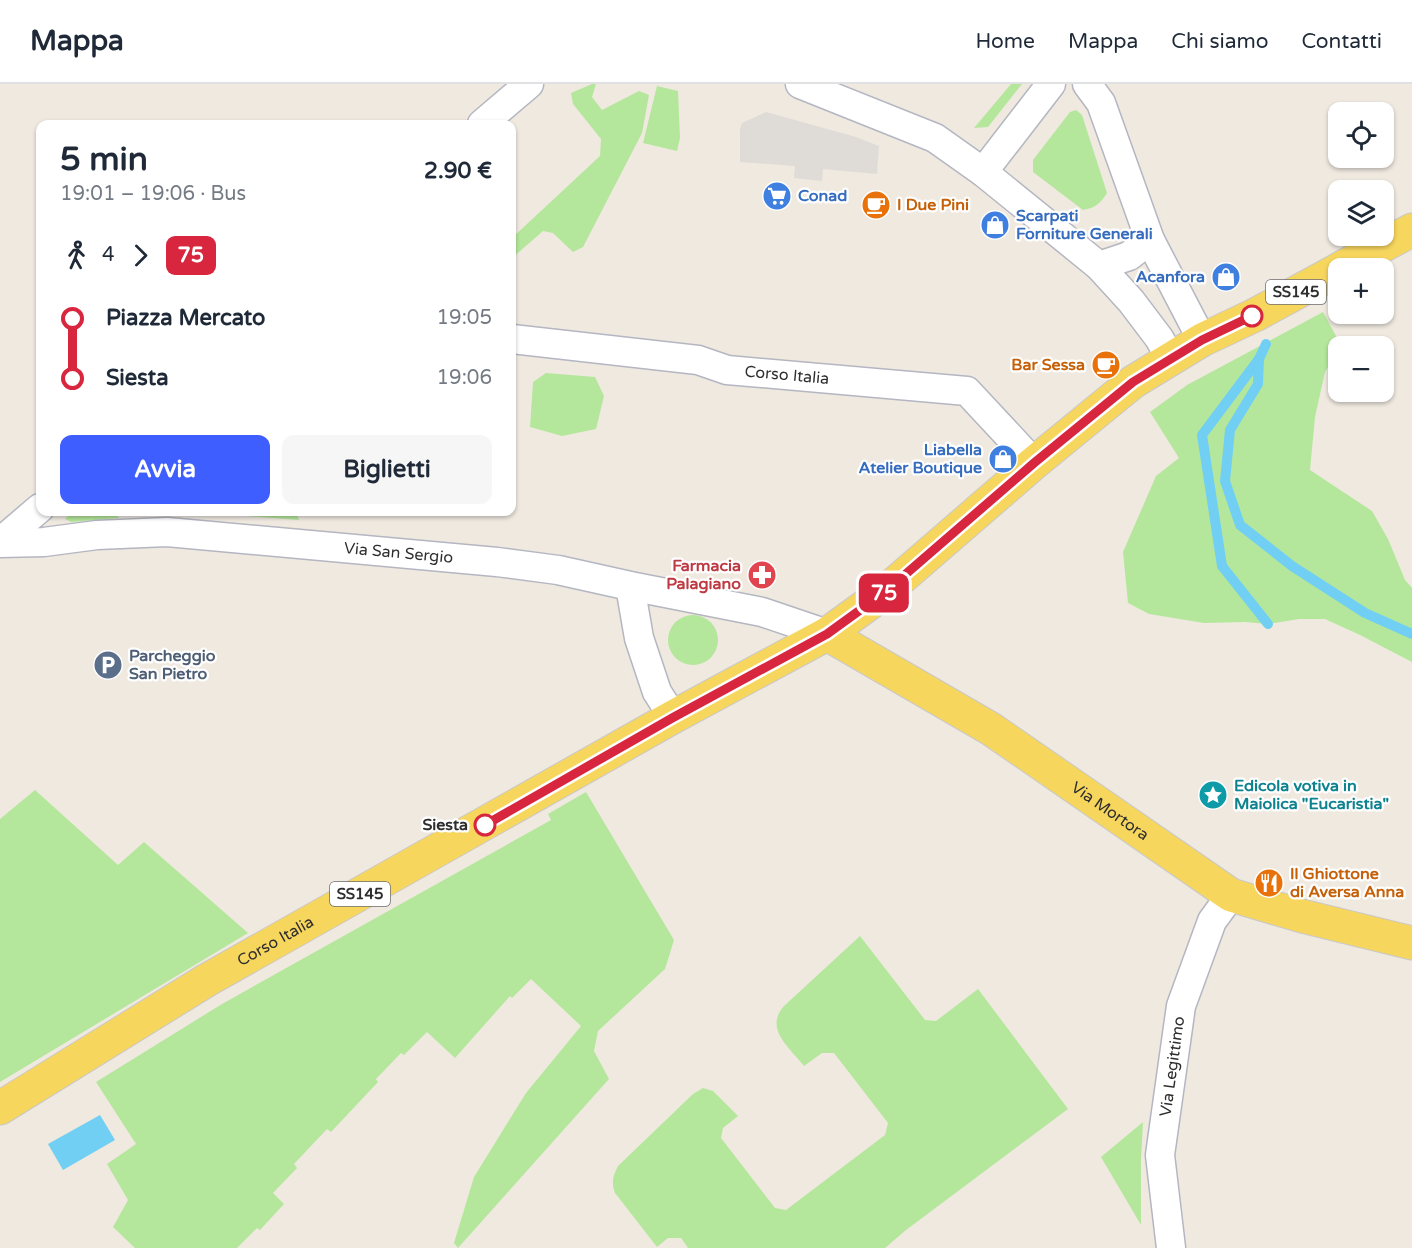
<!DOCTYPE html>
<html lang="it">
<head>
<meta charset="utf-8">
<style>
	body { margin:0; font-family:"Varela Round",sans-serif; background:#f6f6f7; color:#1f2937; height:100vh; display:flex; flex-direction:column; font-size:22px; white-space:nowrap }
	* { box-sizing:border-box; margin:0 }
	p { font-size:20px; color:#747a83 }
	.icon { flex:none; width:33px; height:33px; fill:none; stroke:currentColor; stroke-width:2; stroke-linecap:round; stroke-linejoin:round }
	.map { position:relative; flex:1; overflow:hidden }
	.details { position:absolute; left:36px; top:36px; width:480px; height:396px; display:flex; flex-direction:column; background:#fff; border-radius:12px; box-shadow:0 2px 4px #0004 }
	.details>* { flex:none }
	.badge { padding:0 12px; border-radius:9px; font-size:21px; line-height:39px }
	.controls { position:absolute; left:1328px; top:18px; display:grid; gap:12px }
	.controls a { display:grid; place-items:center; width:66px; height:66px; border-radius:12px; background:#fff; box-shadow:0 2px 4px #0004; font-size:30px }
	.map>.badge { position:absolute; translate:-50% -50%; box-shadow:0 0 0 3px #fff }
	.legs { display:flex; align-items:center; gap:9px; height:66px; padding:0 24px; font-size:20px }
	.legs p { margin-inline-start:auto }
	.summary { display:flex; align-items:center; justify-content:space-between; height:102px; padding:0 24px }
	h1 { font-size:33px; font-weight:700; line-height:45px }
	.action { display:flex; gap:12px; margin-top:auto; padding:12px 24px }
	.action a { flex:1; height:69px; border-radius:12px; background:#3e5eff; color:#fff; font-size:24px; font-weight:700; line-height:69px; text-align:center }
	.action a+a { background:#f6f6f7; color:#1f2937 }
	ul { padding:0 24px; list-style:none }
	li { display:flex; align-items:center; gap:21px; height:60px; font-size:22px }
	li i { display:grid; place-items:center; width:9px; height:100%; margin:0 8px; background:currentColor }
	li i::after { content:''; width:15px; height:15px; margin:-8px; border:4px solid; border-radius:50%; background:#fff }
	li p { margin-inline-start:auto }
	li:first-child i { background:linear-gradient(#0000 50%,currentColor 0) }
	li:last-child i { background:linear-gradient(currentColor 50%,#0000 0) }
	header { display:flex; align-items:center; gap:36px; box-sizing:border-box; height:84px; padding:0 30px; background:#fff; border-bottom:2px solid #e0e1e3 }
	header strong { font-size:28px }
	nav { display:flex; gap:33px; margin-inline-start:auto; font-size:21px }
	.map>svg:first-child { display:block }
	.green { fill:#b4e79b }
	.plaza { fill:#dfdcd7 }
	.water { fill:#71cff4 }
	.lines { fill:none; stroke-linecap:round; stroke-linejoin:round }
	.stream { stroke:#71cff4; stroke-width:10 }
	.street-casing { stroke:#b4b6c1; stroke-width:31 }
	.primary-casing { stroke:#c9c9c9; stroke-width:35 }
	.street { stroke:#fff; stroke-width:28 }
	.primary { stroke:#f7d65e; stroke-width:33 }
	.line-1-casing { stroke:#fff; stroke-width:14 }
	.line-1 { stroke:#d7263d; stroke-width:9 }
	.stop-1-dot { fill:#fff; stroke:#d7263d; stroke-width:3 }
	.labels { text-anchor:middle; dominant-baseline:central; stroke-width:4.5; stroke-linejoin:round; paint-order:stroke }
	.shield { fill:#fff; stroke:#6d6d6d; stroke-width:1.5 }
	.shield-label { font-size:15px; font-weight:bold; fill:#2e2e2e }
	.shop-label { font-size:16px; font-weight:bold; fill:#366cbe; stroke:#fff; text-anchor:start }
	.food-label { font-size:16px; font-weight:bold; fill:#c56008; stroke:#fff; text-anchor:start }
	.street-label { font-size:16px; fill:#2e2e2e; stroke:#fff }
	.health-label { font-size:16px; font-weight:bold; fill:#be3a42; stroke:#fff; text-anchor:end }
	.service-label { font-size:16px; font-weight:bold; fill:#4e5e75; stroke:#fff; text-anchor:start }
	.culture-label { font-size:16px; font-weight:bold; fill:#0d838f; stroke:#fff; text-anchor:start }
	.stop-label { font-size:16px; font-weight:bold; fill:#2e2e2e; stroke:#fff; text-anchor:end }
</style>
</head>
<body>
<header>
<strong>Mappa</strong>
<nav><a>Home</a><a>Mappa</a><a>Chi siamo</a><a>Contatti</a></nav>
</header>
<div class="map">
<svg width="1412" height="1164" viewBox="0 0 1412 1164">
	<rect width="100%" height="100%" fill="#efe9e0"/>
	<g class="green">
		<polygon points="592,0 596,0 592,13 602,26 639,7 649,11 642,49 583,163 573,168 553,149 543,147 512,174 512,154 600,72 601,55 573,20 571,9"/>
		<polygon points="1011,0 1022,0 988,43 974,44"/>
		<polygon points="657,2 678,7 680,54 677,67 643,59"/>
		<path d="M1076,26L1082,31L1107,109C1101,119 1095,124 1083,126L1033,88V76L1070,28Z"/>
		<polygon points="1323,228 1341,261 1338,262 1338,266 1325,288 1315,333 1310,386 1372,427 1388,455 1405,496 1412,504 1412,578 1360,551 1325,535 1299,535 1268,540 1245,538 1204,539 1149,530 1128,519 1123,468 1156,392 1179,374 1150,328 1187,301"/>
		<polygon points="546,289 595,293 604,312 596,345 562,352 530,343 533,298"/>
		<polygon points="72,428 114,428 119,434 71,438 65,435"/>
		<polygon points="196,428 296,428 299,436"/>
		<circle cx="693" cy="556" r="25"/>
		<polygon points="35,706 118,781 144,758 248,849 0,998 0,735"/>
		<polygon points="586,708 674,856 665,885 598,947 594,967 609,995 458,1164 454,1159 474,1093 526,1009 581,942 531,895 512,914 510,912 455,974 427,948 404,971 401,969 376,995 378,998 331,1048 327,1045 294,1080 297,1084 273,1109 284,1120 260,1146 257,1144 237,1164 135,1164 113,1143 128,1116 107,1080 136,1060 96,998 222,920 551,736 548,730"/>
		<path d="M860,852L925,936L936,937L978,905L1068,1025L906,1146L885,1164H688L681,1154H668L657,1163L615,1109C611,1098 613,1092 618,1082L693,1010L703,1004L713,1007L738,1032L723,1044L721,1054L775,1124L786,1126L885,1051L888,1039L834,969H822L804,982C789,963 764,945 784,922Z"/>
		<polygon points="1143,1038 1141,1075 1141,1141 1101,1073"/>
	</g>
	<polygon class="plaza" points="766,28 856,53 879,62 877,90 823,85 822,97 794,94 795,82 740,78 740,45 742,39"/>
	<polygon class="water" points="100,1031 115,1056 63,1086 48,1060"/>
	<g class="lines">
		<g class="stream">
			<polyline points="1266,260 1259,275 1202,351 1222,482 1268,540"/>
			<polyline points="1259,275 1258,300 1230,346 1225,397 1240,441 1292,482 1365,529 1412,550"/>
		</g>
		<g class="street-casing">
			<g id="street">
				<polyline points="800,0 935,54 983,88 1099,182 1131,217 1159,254 1171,275"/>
				<polyline points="1087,0 1101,19 1150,156 1202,256"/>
				<polyline points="482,40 529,0"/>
				<polyline points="983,88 1051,0"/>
				<polyline points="1099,182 1129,172 1150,156"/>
				<path id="s1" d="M512,255L698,276L727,286L967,307L1034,379"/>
				<polyline points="0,458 40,424"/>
				<path id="s2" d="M0,459L44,458L97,451L167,448L497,478L558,486L630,502L762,528L827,550"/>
				<polyline points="630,502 639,554 657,608 673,633"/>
				<path id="s3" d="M1171,1164L1160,1071L1181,922L1212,837L1231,811"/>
			</g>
		</g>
		<g class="primary-casing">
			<g id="primary">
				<polyline points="1341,184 1412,146"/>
				<path id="s4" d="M827,550L991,645L1231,811L1302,832L1412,859"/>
				<path id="s5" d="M0,1024L207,896L673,633L827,550L885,508L1034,379L1133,298L1202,256L1255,231L1338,186"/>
			</g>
		</g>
		<use href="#street" class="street"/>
		<use href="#primary" class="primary"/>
	</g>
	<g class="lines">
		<g class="line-1-casing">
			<polyline id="line-1" points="485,741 674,633 827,550 885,508 1034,379 1133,298 1202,256 1252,232"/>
		</g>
		<use href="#line-1" class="line-1"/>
	</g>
	<defs>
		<g id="supermarket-disc" transform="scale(1.5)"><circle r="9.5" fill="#3f7fe0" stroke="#fff"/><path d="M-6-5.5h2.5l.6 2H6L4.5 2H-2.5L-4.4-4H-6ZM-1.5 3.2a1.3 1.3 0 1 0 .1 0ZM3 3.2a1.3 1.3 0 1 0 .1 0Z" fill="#fff"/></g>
		<g id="cafe-disc" transform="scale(1.5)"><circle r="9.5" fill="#e8710a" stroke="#fff"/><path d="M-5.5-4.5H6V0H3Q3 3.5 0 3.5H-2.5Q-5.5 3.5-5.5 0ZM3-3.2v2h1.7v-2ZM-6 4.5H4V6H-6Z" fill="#fff"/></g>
		<g id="shop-disc" transform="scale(1.5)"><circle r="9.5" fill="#3f7fe0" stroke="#fff"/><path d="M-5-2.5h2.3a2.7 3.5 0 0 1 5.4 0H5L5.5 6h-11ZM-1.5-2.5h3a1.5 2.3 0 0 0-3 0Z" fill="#fff"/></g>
		<g id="pharmacy-disc" transform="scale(1.5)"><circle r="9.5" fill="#e0444e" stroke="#fff"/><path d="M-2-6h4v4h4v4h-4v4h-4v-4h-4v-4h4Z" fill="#fff"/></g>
		<g id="parking-disc" transform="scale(1.5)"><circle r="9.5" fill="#5c6f8a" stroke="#fff"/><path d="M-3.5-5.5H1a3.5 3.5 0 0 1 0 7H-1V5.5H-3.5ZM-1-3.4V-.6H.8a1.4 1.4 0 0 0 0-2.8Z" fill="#fff"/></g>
		<g id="sight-disc" transform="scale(1.5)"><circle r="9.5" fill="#0f9aa8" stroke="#fff"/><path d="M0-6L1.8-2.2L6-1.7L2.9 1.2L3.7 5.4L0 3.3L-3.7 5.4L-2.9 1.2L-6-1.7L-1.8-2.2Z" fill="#fff"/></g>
		<g id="restaurant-disc" transform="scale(1.5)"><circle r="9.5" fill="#e8710a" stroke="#fff"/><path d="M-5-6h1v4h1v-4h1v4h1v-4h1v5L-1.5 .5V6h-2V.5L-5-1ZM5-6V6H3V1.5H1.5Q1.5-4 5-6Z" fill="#fff"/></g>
	</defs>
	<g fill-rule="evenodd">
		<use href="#supermarket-disc" x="777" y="112"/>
		<use href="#cafe-disc" x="876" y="121"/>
		<use href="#shop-disc" x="995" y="141"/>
		<use href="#shop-disc" x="1226" y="193"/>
		<use href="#cafe-disc" x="1106" y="281"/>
		<use href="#shop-disc" x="1003" y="375"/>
		<use href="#pharmacy-disc" x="762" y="491"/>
		<use href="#parking-disc" x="108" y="581"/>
		<use href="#sight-disc" x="1213" y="711"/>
		<use href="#restaurant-disc" x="1269" y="799"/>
	</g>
	<g class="stop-1-dot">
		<circle cx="1252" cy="232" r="10"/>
		<circle cx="485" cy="741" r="10"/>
	</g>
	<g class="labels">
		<g class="shield">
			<rect x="1266" y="196" width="60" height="24" rx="4.5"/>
			<rect x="330" y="798" width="60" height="24" rx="4.5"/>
		</g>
		<g class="shield-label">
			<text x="1296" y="208">SS145</text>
			<text x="360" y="810">SS145</text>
		</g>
		<g class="shop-label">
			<text x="798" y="112">Conad</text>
			<text x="1016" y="132">Scarpati<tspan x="1016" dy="18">Forniture Generali</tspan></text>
			<text x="1205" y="193" text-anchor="end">Acanfora</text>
			<text x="982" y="366" text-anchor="end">Liabella<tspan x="982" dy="18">Atelier Boutique</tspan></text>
		</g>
		<g class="food-label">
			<text x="897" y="121">I Due Pini</text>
			<text x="1085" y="281" text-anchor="end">Bar Sessa</text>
			<text x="1290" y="790">Il Ghiottone<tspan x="1290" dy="18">di Aversa Anna</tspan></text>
		</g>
		<g class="street-label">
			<text stroke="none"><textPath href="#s1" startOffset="278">Corso Italia</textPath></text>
			<text stroke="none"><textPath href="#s2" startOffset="400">Via San Sergio</textPath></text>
			<text stroke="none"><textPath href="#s4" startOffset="334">Via Mortora</textPath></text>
			<text stroke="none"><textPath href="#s5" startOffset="322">Corso Italia</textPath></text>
			<text stroke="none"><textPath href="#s3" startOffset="183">Via Legittimo</textPath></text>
		</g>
		<g class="health-label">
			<text x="741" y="482">Farmacia<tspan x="741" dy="18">Palagiano</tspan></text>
		</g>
		<g class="service-label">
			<text x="129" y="572">Parcheggio<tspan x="129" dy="18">San Pietro</tspan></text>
		</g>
		<g class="culture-label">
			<text x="1234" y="702">Edicola votiva in<tspan x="1234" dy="18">Maiolica "Eucaristia"</tspan></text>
		</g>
		<g class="stop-label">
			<text x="468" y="741">Siesta</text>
		</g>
	</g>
</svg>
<div class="controls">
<a><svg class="icon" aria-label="locate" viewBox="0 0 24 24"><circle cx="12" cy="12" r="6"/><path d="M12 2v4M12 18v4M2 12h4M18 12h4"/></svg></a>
<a><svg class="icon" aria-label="layers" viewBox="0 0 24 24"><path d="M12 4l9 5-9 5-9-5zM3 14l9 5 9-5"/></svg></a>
<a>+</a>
<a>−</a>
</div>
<b class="badge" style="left:884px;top:509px;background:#d7263d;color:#fff">75</b>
<section class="details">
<div class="summary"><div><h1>5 min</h1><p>19:01 – 19:06 · Bus</p></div><b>2.90 €</b></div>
<div class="legs"><svg class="icon" aria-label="walk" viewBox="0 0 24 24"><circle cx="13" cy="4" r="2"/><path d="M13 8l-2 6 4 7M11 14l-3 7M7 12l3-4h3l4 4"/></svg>4<svg class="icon" aria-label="forward" viewBox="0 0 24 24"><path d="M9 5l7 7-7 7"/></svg><b class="badge" style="background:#d7263d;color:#fff">75</b></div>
<ul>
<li><i style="color:#d7263d"></i><b>Piazza Mercato</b><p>19:05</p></li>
<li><i style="color:#d7263d"></i><b>Siesta</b><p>19:06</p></li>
</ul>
<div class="action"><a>Avvia</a><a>Biglietti</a></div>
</section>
</div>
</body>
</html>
